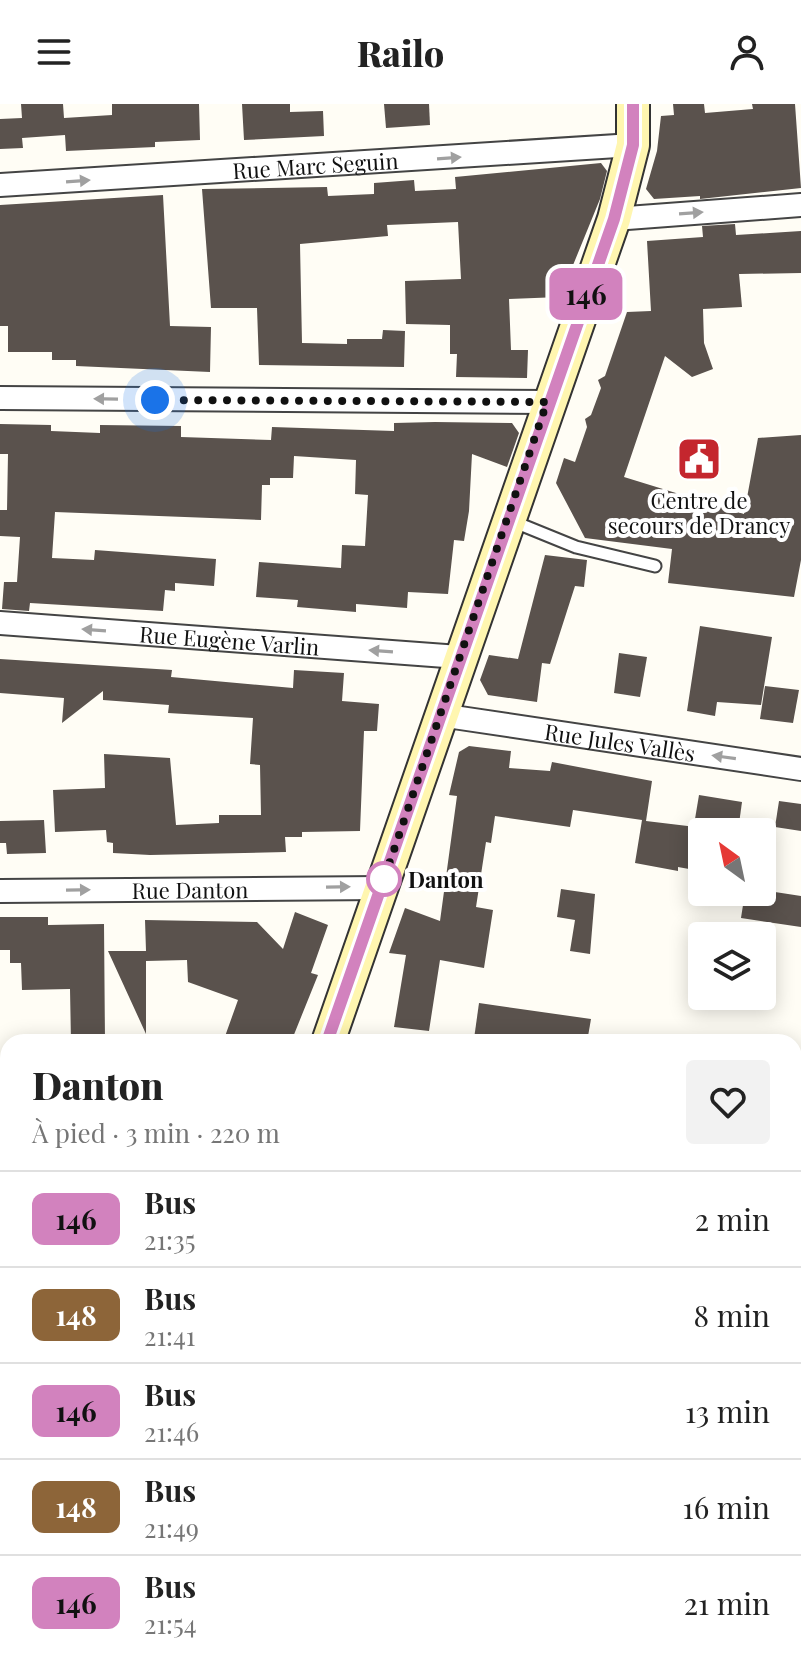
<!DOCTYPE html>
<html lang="fr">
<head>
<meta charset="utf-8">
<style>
	body { margin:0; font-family:"Playfair Display",serif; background:#f2f2f2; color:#222; height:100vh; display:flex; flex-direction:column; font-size:30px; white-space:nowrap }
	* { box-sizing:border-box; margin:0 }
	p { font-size:26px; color:#767676 }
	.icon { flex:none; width:44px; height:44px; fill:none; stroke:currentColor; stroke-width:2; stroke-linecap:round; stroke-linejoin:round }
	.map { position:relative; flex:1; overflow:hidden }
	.panel { position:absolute; left:0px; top:930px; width:802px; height:634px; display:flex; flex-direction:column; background:#fff; border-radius:24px 24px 0 0; box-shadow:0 4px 20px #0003 }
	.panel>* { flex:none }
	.badge { padding:0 16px; border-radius:12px; font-size:28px; line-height:52px }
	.needle { width:52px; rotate:327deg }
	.fabs { position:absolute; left:688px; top:714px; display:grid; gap:16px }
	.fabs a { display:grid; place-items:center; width:88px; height:88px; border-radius:8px; background:#fff; box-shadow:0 4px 20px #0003; font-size:40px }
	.you { position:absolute; width:40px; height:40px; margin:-20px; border:6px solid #fff; border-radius:50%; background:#1a73e8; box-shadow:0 0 0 12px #1a73e833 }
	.map>.badge { position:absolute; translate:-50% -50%; box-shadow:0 0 0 4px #fff }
	.round { display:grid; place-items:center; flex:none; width:84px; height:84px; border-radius:8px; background:#f2f2f2 }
	.summary { display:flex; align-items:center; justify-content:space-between; height:136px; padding:0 32px }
	h1 { font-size:38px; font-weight:800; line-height:60px }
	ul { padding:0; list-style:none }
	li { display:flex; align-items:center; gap:24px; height:96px; padding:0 32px; border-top:2px solid #e0e0e0 }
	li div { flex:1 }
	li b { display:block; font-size:30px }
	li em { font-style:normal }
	li .badge { min-width:88px; font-weight:700; text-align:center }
	header { display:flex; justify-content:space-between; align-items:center; height:104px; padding:0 32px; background:#fff; font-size:36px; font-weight:800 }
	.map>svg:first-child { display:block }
	.building { fill:#5a524d }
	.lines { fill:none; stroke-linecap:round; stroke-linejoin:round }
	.lane-casing { stroke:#444; stroke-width:15 }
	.street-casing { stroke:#444; stroke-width:26 }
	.secondary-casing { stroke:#333; stroke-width:36 }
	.lane { stroke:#fff; stroke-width:11 }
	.street { stroke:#fff; stroke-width:22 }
	.secondary { stroke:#fff6b0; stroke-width:32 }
	.oneway { fill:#a0a0a0 }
	.line-casing { stroke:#fff; stroke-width:18 }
	.line { stroke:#d282be; stroke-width:12 }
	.walk { stroke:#111; stroke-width:8; stroke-dasharray:0 14.4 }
	.stop-dot { fill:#fff; stroke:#d282be; stroke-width:4 }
	.labels { text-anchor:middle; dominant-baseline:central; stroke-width:8; stroke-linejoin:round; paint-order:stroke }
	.street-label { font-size:22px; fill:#111; stroke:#fff }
	.poi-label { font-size:22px; fill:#111; stroke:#fff }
	.stop-label { font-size:22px; font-weight:bold; fill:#111; stroke:#fff; text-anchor:start }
</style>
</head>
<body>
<header><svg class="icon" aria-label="menu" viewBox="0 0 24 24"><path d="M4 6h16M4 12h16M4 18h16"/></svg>Railo<svg class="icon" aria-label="person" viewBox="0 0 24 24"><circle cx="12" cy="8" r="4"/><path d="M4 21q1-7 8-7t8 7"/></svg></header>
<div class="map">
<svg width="801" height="1563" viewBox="0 0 801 1563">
	<rect width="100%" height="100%" fill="#fffdf5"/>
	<g class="building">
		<polygon points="21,0 63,0 64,14 112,11 112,0 199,0 200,36 155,38 155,43 66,47 65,31 22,34 23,44 0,45 0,15 22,14"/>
		<polygon points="242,0 290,0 290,8 323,7 324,32 244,36"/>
		<polygon points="384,0 429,0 430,21 386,24"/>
		<polygon points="673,0 704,0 705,9 753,5 752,0 795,0 801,84 700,95 700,92 654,95 646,85 657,47 661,12 674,11"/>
		<polygon points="601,59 607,67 600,95 560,193 509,195 511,246 528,246 527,274 456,273 457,250 450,250 450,221 406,220 405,177 461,175 458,118 387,121 388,132 300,140 302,239 347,240 347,235 382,235 383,226 405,227 404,263 259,261 257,204 211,204 202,85 327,83 328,92 374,90 374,79 414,76 415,87 456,85 455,73"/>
		<polygon points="163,91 170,222 211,223 210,268 76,262 76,256 52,256 52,248 8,248 8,222 0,222 0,101"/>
		<polygon points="735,120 736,131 801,127 801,169 739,170 742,203 703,205 704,239 713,265 692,273 665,252 624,373 744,410 758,334 801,331 801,456 794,493 668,479 672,445 585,434 556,379 564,354 575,358 587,323 585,315 591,311 601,284 598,276 605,272 627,208 651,207 647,137 703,133 702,122"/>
		<polygon points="435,318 512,319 519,329 507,363 472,350 469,407 464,437 454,436 448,490 408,488 407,504 356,500 356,508 297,503 298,496 256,493 259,458 341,464 342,441 365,442 368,391 355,390 356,356 294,352 293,374 270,374 270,381 262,381 261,416 55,408 52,454 94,456 95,446 216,455 214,482 175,479 175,487 165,486 163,507 30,499 29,507 2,505 4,478 17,478 20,433 0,432 0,406 7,406 8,350 0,350 0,320 51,321 51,327 100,329 100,321 181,322 181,333 271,336 272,323 394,327 394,319"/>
		<polygon points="545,451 587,456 584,483 575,482 550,560 542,559 537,598 488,591 480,576 489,551 518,555"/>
		<polygon points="700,522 772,533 761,601 717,598 715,612 687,607"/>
		<polygon points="619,549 647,553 640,593 614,589"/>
		<polygon points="0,555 172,566 171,573 293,584 294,566 344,569 342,597 379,600 377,627 364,627 360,727 302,728 302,733 285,733 286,748 150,751 113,749 113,739 107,738 106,726 55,728 53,686 105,684 104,650 170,654 176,721 219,719 219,711 261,711 260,661 250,660 253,614 168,609 169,601 103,596 103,587 62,619 64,594 0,589"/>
		<polygon points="765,582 799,586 793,619 760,615"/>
		<polygon points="469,642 511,647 509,664 550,667 552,658 652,677 646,717 696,723 689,765 678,763 678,767 635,759 642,716 573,706 570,723 495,712 491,739 486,738 476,803 493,806 484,864 440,856 429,927 394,923 406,851 389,849 405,804 440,817 457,692 449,691 459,648"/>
		<polygon points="699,691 742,698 738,727 694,721"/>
		<polygon points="779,697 801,700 801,727 775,723"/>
		<polygon points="44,716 46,749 7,750 6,739 0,739 0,717"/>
		<polygon points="561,785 595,790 590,850 570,847 575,816 557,813"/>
		<polygon points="762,786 801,792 801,823 741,814 745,788"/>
		<polygon points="295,808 328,821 311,869 318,871 291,938 223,938 238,896 188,878 187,856 146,857 146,930 108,847 146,847 145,816 257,818 283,845"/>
		<polygon points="0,813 48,813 48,821 104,820 105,938 71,938 70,885 22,886 21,859 10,859 10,846 0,846"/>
		<polygon points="479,899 591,915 587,938 474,935"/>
	</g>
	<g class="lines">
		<g class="lane-casing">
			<polyline id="lane" points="512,417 576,443 655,462"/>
		</g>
		<g class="street-casing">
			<g id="street">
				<path id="s1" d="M0,81L633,41"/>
				<polyline points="614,115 801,101"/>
				<polyline points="0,294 547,298"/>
				<path id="s2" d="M0,519L459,553"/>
				<path id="s3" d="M440,611L801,665"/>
				<path id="s4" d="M0,787L381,784"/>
				<polyline points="794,1037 801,1038"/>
				<polyline points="0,1167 8,1163"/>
				<polyline points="794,1367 801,1368"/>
				<polyline points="0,1368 8,1386"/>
				<polyline points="507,1556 512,1563"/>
			</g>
		</g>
		<g class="secondary-casing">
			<g id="secondary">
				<polyline points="328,938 614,115 633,41 633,0"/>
				<polyline points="146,1556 148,1563"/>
				<polyline points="91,1563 98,1556"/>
			</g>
		</g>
		<use href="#lane" class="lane"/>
		<use href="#street" class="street"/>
		<use href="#secondary" class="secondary"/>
	</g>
	<defs><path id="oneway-solid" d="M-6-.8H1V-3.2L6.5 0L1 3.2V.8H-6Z" transform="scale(2)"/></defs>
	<g class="oneway">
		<use href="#oneway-solid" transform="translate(449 54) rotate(-4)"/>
		<use href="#oneway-solid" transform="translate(78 77) rotate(-4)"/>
		<use href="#oneway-solid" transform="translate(691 109) rotate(-4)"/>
		<use href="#oneway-solid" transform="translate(106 295) rotate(-179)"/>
		<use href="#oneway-solid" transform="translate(94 526) rotate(-176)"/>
		<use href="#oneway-solid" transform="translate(381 547) rotate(-176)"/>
		<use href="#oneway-solid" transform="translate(724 653) rotate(-172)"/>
		<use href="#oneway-solid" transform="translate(338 783) rotate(-1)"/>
		<use href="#oneway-solid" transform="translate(78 786) rotate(-1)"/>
	</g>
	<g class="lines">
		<g class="line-casing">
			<polyline id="line" points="327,938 614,115 633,41 633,0"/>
		</g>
		<use href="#line" class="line"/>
		<polyline class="walk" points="155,296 547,298 384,775"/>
	</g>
	<defs>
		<g id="civic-square" transform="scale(2.3)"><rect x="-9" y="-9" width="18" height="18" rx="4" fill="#c4262e" stroke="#fff"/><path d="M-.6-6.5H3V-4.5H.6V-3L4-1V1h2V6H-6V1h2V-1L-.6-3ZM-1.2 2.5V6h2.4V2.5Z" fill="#fff"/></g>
	</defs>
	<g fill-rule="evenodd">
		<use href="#civic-square" x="699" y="355"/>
	</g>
	<circle class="stop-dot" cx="384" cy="775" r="16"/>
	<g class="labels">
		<g class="street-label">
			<text stroke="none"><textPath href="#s1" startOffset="316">Rue Marc Seguin</textPath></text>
			<text stroke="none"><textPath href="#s2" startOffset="230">Rue Eugène Varlin</textPath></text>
			<text stroke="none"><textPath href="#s3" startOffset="182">Rue Jules Vallès</textPath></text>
			<text stroke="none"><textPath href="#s4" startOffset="190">Rue Danton</textPath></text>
		</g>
		<g class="poi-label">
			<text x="699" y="396">Centre de<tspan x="699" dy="25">secours de Drancy</tspan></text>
		</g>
		<g class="stop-label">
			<text x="408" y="775">Danton</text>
		</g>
	</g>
</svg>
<div class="fabs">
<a><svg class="needle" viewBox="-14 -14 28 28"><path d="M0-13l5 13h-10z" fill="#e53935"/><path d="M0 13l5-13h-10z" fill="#767676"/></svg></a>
<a><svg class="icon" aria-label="layers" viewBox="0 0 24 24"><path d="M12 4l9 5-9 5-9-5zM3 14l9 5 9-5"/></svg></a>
</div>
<div class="you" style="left:155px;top:296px"></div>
<b class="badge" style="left:586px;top:190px;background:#d282be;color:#111">146</b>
<section class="panel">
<div class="summary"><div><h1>Danton</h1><p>À pied · 3 min · 220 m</p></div><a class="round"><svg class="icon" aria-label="heart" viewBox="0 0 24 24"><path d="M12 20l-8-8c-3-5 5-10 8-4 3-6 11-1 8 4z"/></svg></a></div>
<ul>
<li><span class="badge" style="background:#d282be;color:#111">146</span><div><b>Bus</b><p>21:35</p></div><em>2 min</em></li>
<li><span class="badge" style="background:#8d6539;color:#fff">148</span><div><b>Bus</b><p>21:41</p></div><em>8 min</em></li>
<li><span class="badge" style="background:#d282be;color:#111">146</span><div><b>Bus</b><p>21:46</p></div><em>13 min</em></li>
<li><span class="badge" style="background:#8d6539;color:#fff">148</span><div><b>Bus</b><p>21:49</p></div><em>16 min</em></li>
<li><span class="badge" style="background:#d282be;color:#111">146</span><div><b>Bus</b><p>21:54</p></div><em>21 min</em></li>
</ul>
</section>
</div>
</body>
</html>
